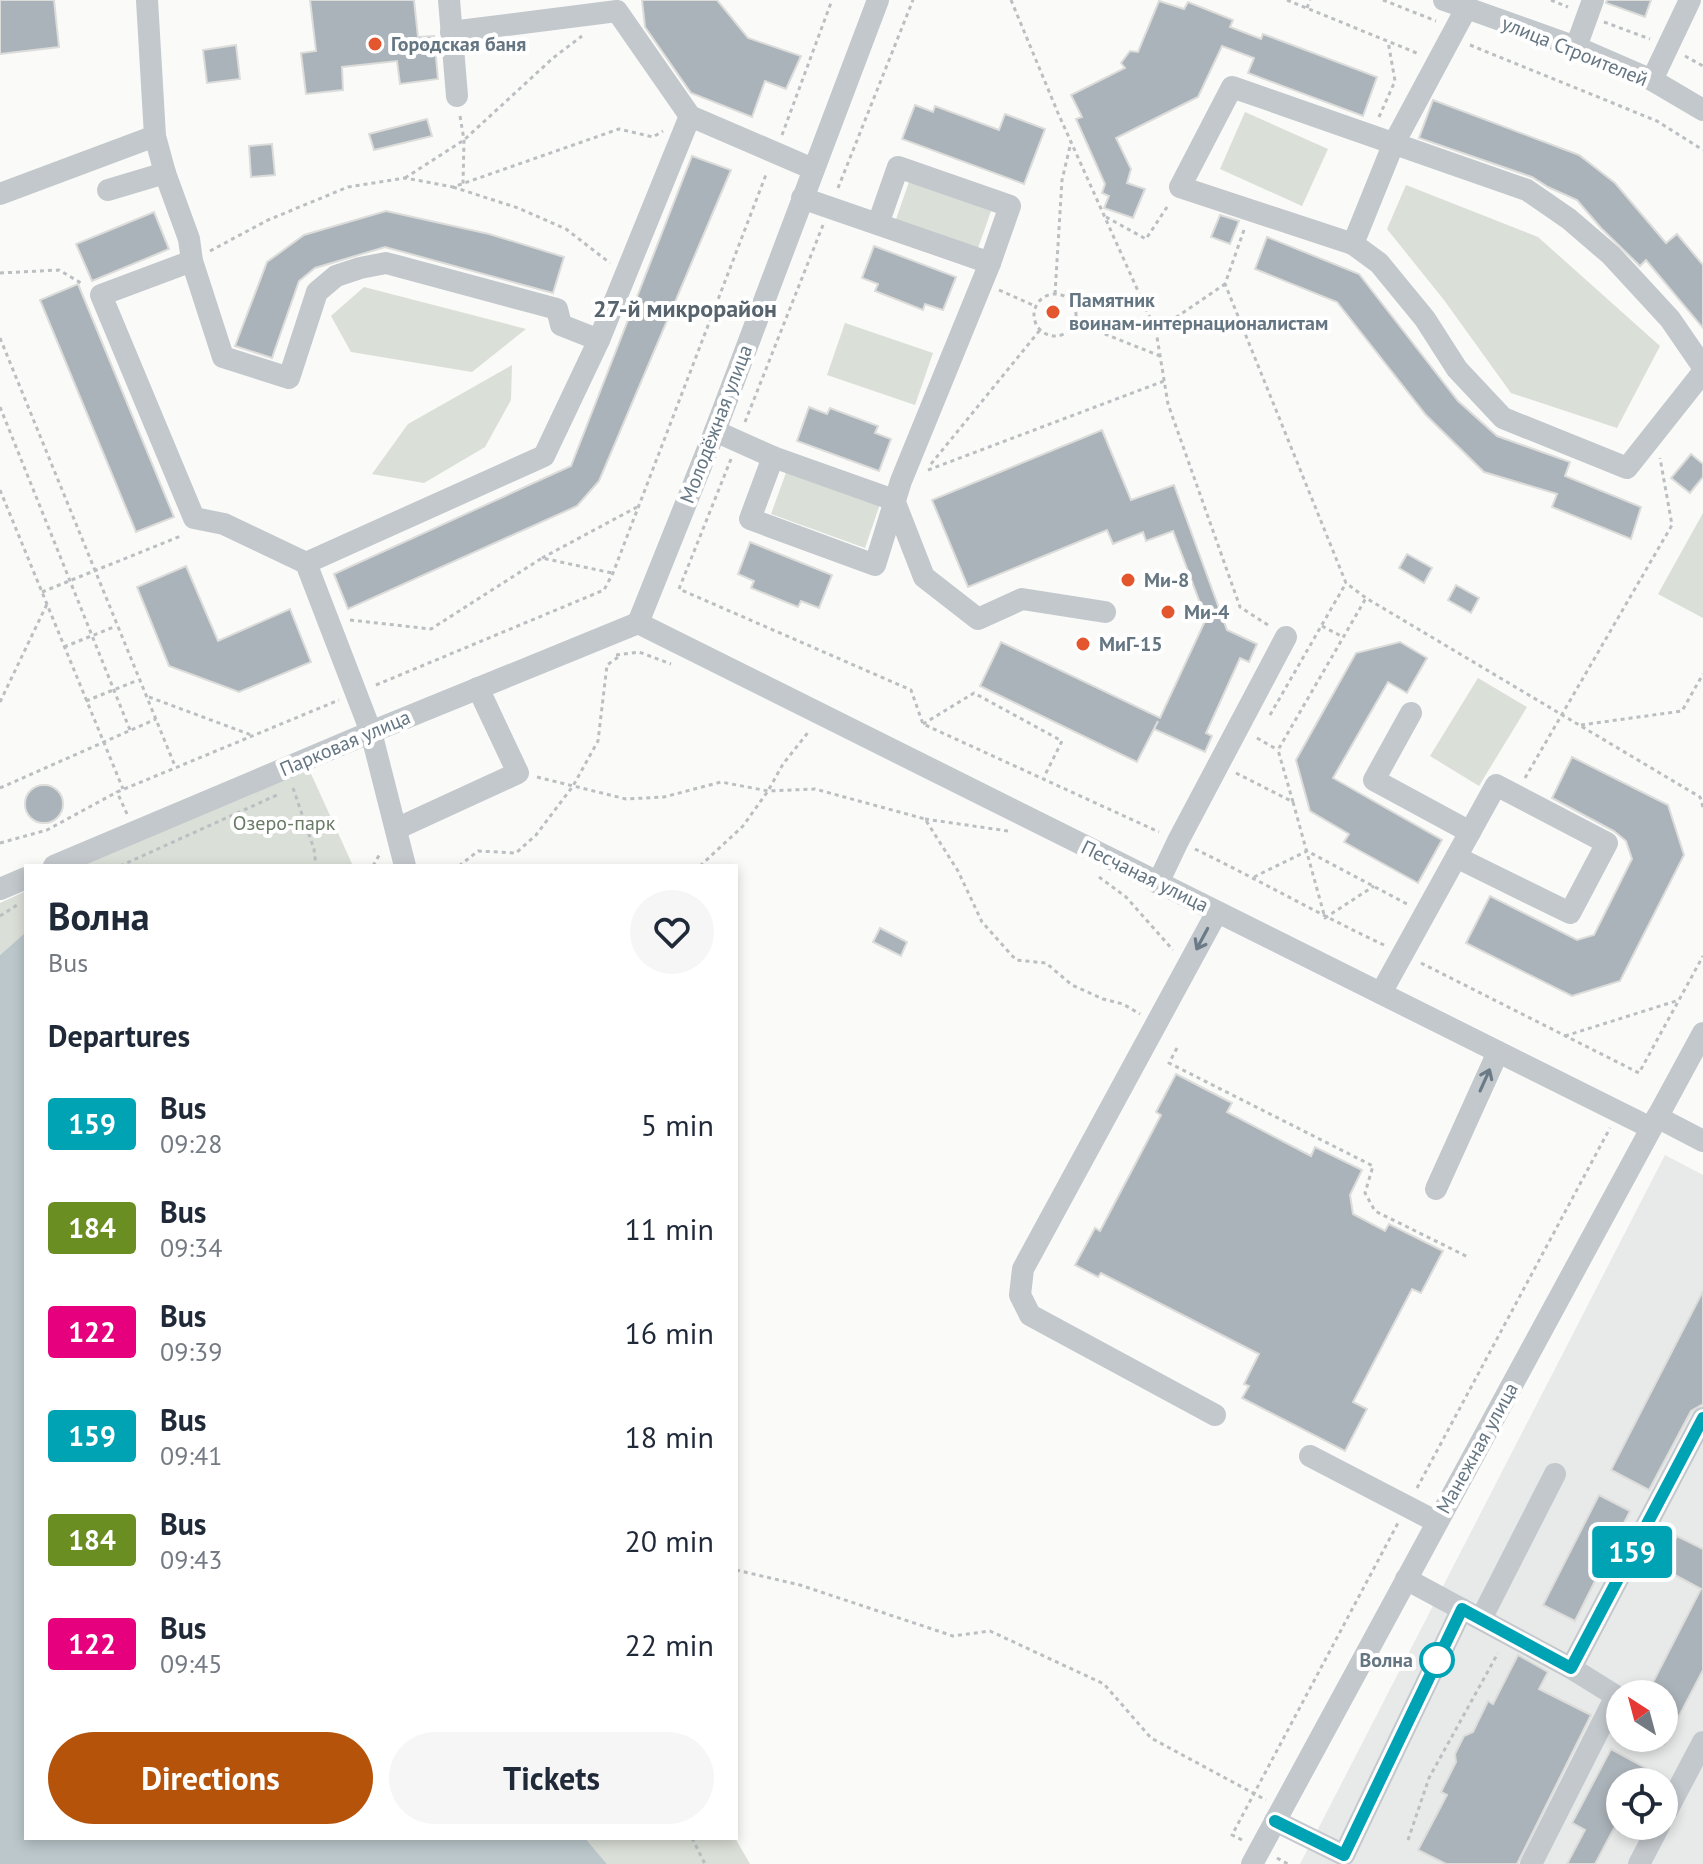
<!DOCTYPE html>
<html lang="en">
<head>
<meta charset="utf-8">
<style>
	body { margin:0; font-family:"PT Sans",sans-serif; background:#f6f6f7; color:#1f2937; height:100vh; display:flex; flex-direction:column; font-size:30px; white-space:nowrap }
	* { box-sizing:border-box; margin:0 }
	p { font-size:26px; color:#747a83 }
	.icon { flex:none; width:44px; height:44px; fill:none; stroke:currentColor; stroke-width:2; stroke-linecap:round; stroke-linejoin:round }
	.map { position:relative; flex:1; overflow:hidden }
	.panel { position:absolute; left:24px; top:864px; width:714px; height:976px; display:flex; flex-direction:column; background:#fff; border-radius:0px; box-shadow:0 4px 12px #0003 }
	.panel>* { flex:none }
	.badge { padding:0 16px; border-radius:6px; font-size:28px; line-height:52px }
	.needle { width:52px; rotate:324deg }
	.tools { position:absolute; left:1606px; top:1680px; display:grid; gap:16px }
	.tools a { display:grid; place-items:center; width:72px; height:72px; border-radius:50%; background:#fff; box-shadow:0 4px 12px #0003; font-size:40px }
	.map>.badge { position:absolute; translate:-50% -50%; box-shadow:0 0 0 4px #fff }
	h2 { padding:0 24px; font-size:30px; line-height:72px }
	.round { display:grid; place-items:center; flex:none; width:84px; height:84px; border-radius:42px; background:#f6f6f7 }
	.headline { display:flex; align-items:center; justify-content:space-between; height:136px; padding:0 24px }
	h1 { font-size:38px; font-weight:800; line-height:60px }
	.cta { display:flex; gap:16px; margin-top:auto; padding:16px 24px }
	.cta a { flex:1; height:92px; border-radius:48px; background:#b45309; color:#fff; font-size:32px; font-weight:800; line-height:92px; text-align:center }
	.cta a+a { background:#f6f6f7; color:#1f2937 }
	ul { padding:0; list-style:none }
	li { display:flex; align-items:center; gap:24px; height:104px; padding:0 24px }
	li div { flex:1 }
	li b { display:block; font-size:30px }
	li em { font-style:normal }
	li .badge { min-width:88px; font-weight:700; text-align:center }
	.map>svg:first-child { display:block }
	.built { fill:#e8e9e9; fill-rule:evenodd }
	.green { fill:#dadfd7 }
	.water { fill:#bbc7cb }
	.building { fill:#aab3b9; stroke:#dcdcda; stroke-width:2 }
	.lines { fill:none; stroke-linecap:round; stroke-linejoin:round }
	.path { stroke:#bbbfc2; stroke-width:3; stroke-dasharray:4 4; stroke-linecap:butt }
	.minor { stroke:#c3c8cc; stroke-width:22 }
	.oneway { stroke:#6a7a87 }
	.line-casing { stroke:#fff; stroke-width:18 }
	.line { stroke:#00a3b4; stroke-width:12 }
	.poi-dot { fill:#e4572e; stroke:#fff; stroke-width:3 }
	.stop-dot { fill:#fff; stroke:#00a3b4; stroke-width:4 }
	.labels { text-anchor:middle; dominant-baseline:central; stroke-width:8; stroke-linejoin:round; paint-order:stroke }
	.poi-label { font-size:20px; font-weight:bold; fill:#657683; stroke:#fff; text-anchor:start }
	.street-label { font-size:20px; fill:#657683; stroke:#fff }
	.park-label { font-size:20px; fill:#687a64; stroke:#fff }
	.stop-label { font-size:20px; font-weight:bold; fill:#657683; stroke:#fff; text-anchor:end }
	.quarter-label { font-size:24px; font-weight:bold; fill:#57646e; stroke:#fff }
</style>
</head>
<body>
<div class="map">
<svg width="1703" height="1864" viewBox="0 0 1703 1864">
	<rect width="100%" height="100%" fill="#fafaf8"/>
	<path class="built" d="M1665,1155L1703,1175V1864H1300ZM1620,1694H1664V1738H1620ZM1620,1782H1664V1826H1620Z"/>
	<g class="green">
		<polygon points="1245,112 1328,149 1302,206 1220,169"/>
		<polygon points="909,182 991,211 977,251 895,222"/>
		<polygon points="1406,185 1538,237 1660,346 1617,428 1511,393 1444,300 1387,229"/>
		<polygon points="364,287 526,329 472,372 351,352 331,316"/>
		<polygon points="845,323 933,353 915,405 827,375"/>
		<polygon points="512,365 511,400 485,447 424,483 372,474 408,424"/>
		<polygon points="787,470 880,504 865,548 771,514"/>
		<polygon points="1703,513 1703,618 1658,594"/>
		<polygon points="1478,678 1527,707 1479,786 1430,756"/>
		<polygon points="307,765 353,866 82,866"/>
		<polygon points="26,891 26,932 0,955 0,903"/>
		<polygon points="585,1838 735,1838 750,1864 607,1864"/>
	</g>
	<polygon class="water" points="26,932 26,1838 585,1838 607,1864 0,1864 0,955"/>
	<g class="building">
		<polygon points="0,0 54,0 59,47 0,54"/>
		<polygon points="310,0 414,0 418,37 434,36 438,79 400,84 397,61 342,67 343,90 306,94 301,53 316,51"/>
		<polygon points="642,0 717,0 748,38 801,56 786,89 765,81 752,117 691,93 645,27"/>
		<polygon points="1607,0 1651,0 1645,17 1606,3"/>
		<polygon points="1159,1 1184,9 1188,2 1233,20 1230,27 1261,39 1263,34 1377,77 1363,116 1248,73 1254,58 1222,46 1198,97 1116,138 1131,169 1127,183 1145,189 1133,218 1104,208 1109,196 1102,193 1105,184 1076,119 1082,117 1071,95 1125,68 1121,63 1130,51 1138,52"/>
		<polygon points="236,45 240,79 207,83 203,50"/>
		<polygon points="1433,100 1579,155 1615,183 1666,243 1677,234 1703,265 1703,328 1646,260 1640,266 1601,228 1577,200 1548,187 1532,177 1419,138"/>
		<polygon points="915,105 933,112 935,106 999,130 1005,114 1045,129 1024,184 902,139"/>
		<polygon points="427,119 432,136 374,150 369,134"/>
		<polygon points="272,144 275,175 251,177 249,146"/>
		<polygon points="692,156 731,170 599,481 577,506 348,609 334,574 571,466"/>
		<polygon points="386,211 489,234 564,257 553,293 385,247 315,268 299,281 272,358 235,346 267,262 304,235"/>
		<polygon points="154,212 169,249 92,281 76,244"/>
		<polygon points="1220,215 1239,221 1230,244 1211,237"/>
		<polygon points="1267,237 1359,274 1458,401 1497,436 1570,462 1565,476 1641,507 1631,539 1552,507 1557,494 1484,472 1426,415 1337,302 1255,269"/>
		<polygon points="874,246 956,277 943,310 925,304 923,310 875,291 878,284 862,278"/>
		<polygon points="78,284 174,517 136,532 40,300"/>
		<polygon points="809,407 827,414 830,408 878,426 875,433 891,439 879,471 797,441"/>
		<polygon points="1102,430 1131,500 1174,485 1227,630 1257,644 1249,662 1240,658 1206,733 1212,736 1205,752 1154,729 1158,721 1137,762 980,686 1001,642 1160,718 1206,619 1173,531 1146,541 1143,532 1113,544 1107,530 968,587 932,500"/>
		<polygon points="1691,454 1703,464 1703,477 1690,493 1671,478"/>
		<polygon points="750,542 832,575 819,608 801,601 798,607 751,588 754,581 738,574"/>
		<polygon points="1407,554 1432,568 1424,583 1399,568"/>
		<polygon points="186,566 218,641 290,609 311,662 239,692 169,666 137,587"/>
		<polygon points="1456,585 1479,598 1471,613 1448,600"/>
		<polygon points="1400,642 1427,658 1407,693 1388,682 1333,778 1442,840 1418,883 1344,842 1349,834 1310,811 1296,760 1356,653"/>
		<polygon points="1572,757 1668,805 1684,855 1620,981 1572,996 1466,943 1490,896 1577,940 1594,935 1632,859 1626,841 1614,831 1552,798"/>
		<circle cx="44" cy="804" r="19"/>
		<polygon points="880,928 907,942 901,956 873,942"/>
		<polygon points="1176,1074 1232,1103 1227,1112 1311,1156 1315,1147 1362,1170 1350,1195 1353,1214 1385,1231 1389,1224 1443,1251 1421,1293 1412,1289 1353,1402 1367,1409 1345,1451 1242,1398 1249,1386 1244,1384 1259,1354 1101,1273 1098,1277 1075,1265 1095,1228 1100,1231 1161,1115 1156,1112"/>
		<polygon points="1703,1291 1703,1404 1691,1411 1649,1490 1611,1470"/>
		<polygon points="1599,1495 1630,1511 1575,1621 1543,1605"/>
		<polygon points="1677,1536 1703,1549 1703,1670 1664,1745 1664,1694 1647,1694 1701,1589 1660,1567"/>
		<polygon points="1518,1655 1548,1672 1539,1689 1591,1715 1517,1864 1446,1864 1418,1850 1447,1795 1441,1792 1456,1762 1455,1754 1464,1736 1473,1732 1488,1701 1493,1704"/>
		<polygon points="1611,1749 1646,1768 1639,1782 1620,1782 1620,1817 1595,1864 1567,1864 1585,1830 1572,1823"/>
	</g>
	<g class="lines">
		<g class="path">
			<polyline points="1011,0 1058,113 1156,331 1168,404 1240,607 1271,627"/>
			<polyline points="1287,0 1419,54"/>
			<polyline points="1383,0 1436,21"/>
			<polyline points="1551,0 1568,7"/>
			<polyline points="1307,8 1310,0"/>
			<polyline points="1604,22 1650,39"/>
			<polyline points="1470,45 1657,121 1703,150"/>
			<polyline points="1685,56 1703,66"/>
			<polyline points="460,116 464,140 463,184"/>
			<polyline points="1379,117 1395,81 1388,41"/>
			<polyline points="782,135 832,0"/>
			<polyline points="405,178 464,140 553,58 582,36"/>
			<polyline points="453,187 518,208 566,229 610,263"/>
			<polyline points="838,188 913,0"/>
			<polyline points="1106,217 1146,239 1169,204"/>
			<polyline points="1244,230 1225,284 1346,583 1366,598 1700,797 1703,807"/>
			<polyline points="210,251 268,220 348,187 405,178 453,187 619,129 653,137 663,131"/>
			<polyline points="0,273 59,270 81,283"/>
			<polyline points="999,290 1035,306"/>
			<circle cx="1055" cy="315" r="21"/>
			<polyline points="1055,294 1062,180 1071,142"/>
			<polyline points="1075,322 1160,356"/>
			<polyline points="1156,331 1225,284"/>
			<polyline points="0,338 175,766"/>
			<polyline points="0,407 130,730"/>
			<polyline points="745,422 823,225"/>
			<polyline points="731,459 679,589 911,690 923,724 1159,832"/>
			<polyline points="931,464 1040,330"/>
			<polyline points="928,470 1164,381"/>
			<polyline points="0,490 123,789"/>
			<polyline points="542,558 637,507"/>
			<polyline points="42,592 183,535"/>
			<polyline points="350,620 431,629 542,558 612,573"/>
			<polyline points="1322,626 1343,637"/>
			<polyline points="64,647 116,626"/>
			<polyline points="616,655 639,652 671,664"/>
			<polyline points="376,685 604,590 613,573 767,172"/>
			<polyline points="149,697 254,736"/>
			<polyline points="86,701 138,680"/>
			<polyline points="0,702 47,604"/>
			<polyline points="1270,715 1346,583"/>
			<polyline points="923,724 974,693 1062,741 1044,777"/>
			<polyline points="1581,725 1682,711 1703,674"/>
			<polyline points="1257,738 1278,750"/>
			<polyline points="1236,773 1293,802 1325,918 1374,886"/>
			<polyline points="537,777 626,799 664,797 721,782 768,791 815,789 925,819 958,871 982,922 1016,960 1046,963 1072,985 1103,999 1123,1004 1140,1014"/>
			<polyline points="1525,778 1672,525 1660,458"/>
			<polyline points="0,788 156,719"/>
			<polyline points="293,788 314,849 316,866"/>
			<polyline points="1293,802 1278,750 1366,598"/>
			<polyline points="127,814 117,792 339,700"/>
			<polyline points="925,819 1008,831"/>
			<polyline points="0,843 47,830 117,792"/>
			<path d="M1195,849C1259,880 1320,915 1384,945"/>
			<polyline points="120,866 277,795"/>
			<polyline points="373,866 381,852"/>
			<polyline points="459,866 478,851 516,853 536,835 573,786 598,741 607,665 621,655"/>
			<polyline points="700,866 743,826 768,791 783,764 810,730"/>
			<polyline points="1099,877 1126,897 1173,950"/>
			<polyline points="1254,877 1307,851 1407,904"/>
			<polyline points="0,916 17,905"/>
			<polyline points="1421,963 1639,1073 1703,956"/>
			<polyline points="1565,1036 1676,1001"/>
			<polyline points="1177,1048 1169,1063 1373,1166 1365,1193 1375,1211 1468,1257"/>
			<polyline points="1417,1488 1610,1128"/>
			<polyline points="736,1570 800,1585 953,1636 990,1631 1104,1684 1151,1738 1266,1800"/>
			<polyline points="692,1838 705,1864"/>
			<polyline points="1242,1840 1232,1835 1398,1523"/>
			<polyline points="1408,1840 1429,1778 1498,1653"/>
			<polyline points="1277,1858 1288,1864"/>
		</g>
		<g class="minor">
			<polyline points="147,0 155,136 165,173 189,239 192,261 223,357 289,378 317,292 336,276 360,268 386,263 557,309 561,325 599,340"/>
			<polyline points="449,0 457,96"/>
			<polyline points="1444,0 1576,47 1652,80 1703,110"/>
			<polyline points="1466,9 1393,145 1353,244 1180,187 1232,87 1527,190 1569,219 1611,255 1670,319 1703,367"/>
			<polyline points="451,32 617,11 690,116 813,169"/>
			<polyline points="1576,47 1593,0"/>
			<polyline points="1652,80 1690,0"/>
			<polyline points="108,190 165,173"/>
			<polyline points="0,194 155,136"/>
			<polyline points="802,198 990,263 1010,206 898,167 878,224"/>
			<polyline points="1353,244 1379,263 1425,319 1457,369 1503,418 1627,468 1703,372"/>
			<polyline points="192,261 101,295 194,518 224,524 306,563 371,732 405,866"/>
			<polyline points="715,431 773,457 894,500 924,577 978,619 1022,599 1105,612"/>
			<polyline points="773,457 750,519 875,565 901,481 990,263"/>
			<polyline points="306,563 544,456 599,340 690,116"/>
			<polyline points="638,623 1651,1128"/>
			<polyline points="638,623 715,431 878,0"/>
			<polyline points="1411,713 1374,780 1470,832"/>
			<polyline points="396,829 518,773 478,688"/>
			<polyline points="54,866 371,732 638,623"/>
			<polyline points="1158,883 1178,841 1286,637"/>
			<polyline points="0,889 26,878"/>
			<polyline points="1381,993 1496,785 1607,843 1570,913 1456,857"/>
			<polyline points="1657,1117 1703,1141"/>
			<polyline points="1436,1189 1498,1052"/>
			<polyline points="1215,1415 1030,1315 1020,1295 1023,1269 1217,912"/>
			<polyline points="1310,1456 1437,1522"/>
			<polyline points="1406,1579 1571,1668 1703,1418"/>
			<polyline points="1481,1619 1555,1474"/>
			<polyline points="1664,1816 1703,1742"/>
			<polyline points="1275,1821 1344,1855 1462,1609"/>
			<polyline points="1252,1864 1703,1033"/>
			<polyline points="1531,1864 1616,1696 1571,1668"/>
			<polyline points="1639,1864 1659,1826"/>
		</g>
	</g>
	<defs><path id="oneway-shaft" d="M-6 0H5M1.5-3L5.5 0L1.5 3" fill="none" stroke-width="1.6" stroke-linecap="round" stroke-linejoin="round" transform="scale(2)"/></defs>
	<g class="oneway">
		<use href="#oneway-shaft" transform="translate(1202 939) rotate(118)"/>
		<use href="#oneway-shaft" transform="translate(1485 1080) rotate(-66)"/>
	</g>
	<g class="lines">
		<g class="line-casing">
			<polyline id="line" points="1275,1821 1344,1855 1462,1609 1571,1668 1703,1418"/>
		</g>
		<use href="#line" class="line"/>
	</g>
	<g class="poi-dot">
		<circle cx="375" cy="44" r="8"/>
		<circle cx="1053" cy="312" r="8"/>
		<circle cx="1128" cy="580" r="8"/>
		<circle cx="1168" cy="612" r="8"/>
		<circle cx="1083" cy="644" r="8"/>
	</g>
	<circle class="stop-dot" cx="1437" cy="1660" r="16"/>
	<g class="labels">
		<g class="poi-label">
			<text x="391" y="44">Городская баня</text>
			<text x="1069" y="300">Памятник<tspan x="1069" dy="23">воинам-интернационалистам</tspan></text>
			<text x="1144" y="580">Ми-8</text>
			<text x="1184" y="612">Ми-4</text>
			<text x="1099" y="644">МиГ-15</text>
		</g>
		<g class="street-label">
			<text transform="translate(1575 51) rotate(22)">улица Строителей</text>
			<text transform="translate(716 424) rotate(-69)">Молодёжная улица</text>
			<text transform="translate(345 743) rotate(-23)">Парковая улица</text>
			<text transform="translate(1145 876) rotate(26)">Песчаная улица</text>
			<text transform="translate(1477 1448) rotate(-61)">Манежная улица</text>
		</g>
		<g class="park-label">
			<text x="284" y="823">Озеро-парк</text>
		</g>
		<g class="stop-label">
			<text x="1413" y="1660">Волна</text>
		</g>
		<g class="quarter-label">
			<text x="685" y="308">27-й микрорайон</text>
		</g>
	</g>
</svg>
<div class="tools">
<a><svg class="needle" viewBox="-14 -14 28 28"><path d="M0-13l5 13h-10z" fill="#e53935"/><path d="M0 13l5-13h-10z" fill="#747a83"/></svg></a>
<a><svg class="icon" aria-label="locate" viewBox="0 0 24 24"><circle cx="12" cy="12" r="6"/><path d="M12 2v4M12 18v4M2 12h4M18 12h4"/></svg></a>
</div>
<b class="badge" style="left:1632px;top:1552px;background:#00a3b4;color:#fff">159</b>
<section class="panel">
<div class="headline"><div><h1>Волна</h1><p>Bus</p></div><a class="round"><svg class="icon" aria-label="heart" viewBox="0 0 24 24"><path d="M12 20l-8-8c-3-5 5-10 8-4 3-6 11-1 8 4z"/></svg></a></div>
<h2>Departures</h2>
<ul>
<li><span class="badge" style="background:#00a3b4;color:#fff">159</span><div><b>Bus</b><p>09:28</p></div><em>5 min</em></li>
<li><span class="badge" style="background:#6b8e23;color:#fff">184</span><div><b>Bus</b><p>09:34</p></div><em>11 min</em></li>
<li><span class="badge" style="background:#e6007e;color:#fff">122</span><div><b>Bus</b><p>09:39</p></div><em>16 min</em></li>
<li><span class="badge" style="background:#00a3b4;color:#fff">159</span><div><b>Bus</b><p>09:41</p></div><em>18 min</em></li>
<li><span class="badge" style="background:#6b8e23;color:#fff">184</span><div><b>Bus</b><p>09:43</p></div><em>20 min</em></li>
<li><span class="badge" style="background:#e6007e;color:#fff">122</span><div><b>Bus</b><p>09:45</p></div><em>22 min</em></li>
</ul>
<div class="cta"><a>Directions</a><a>Tickets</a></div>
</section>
</div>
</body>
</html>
